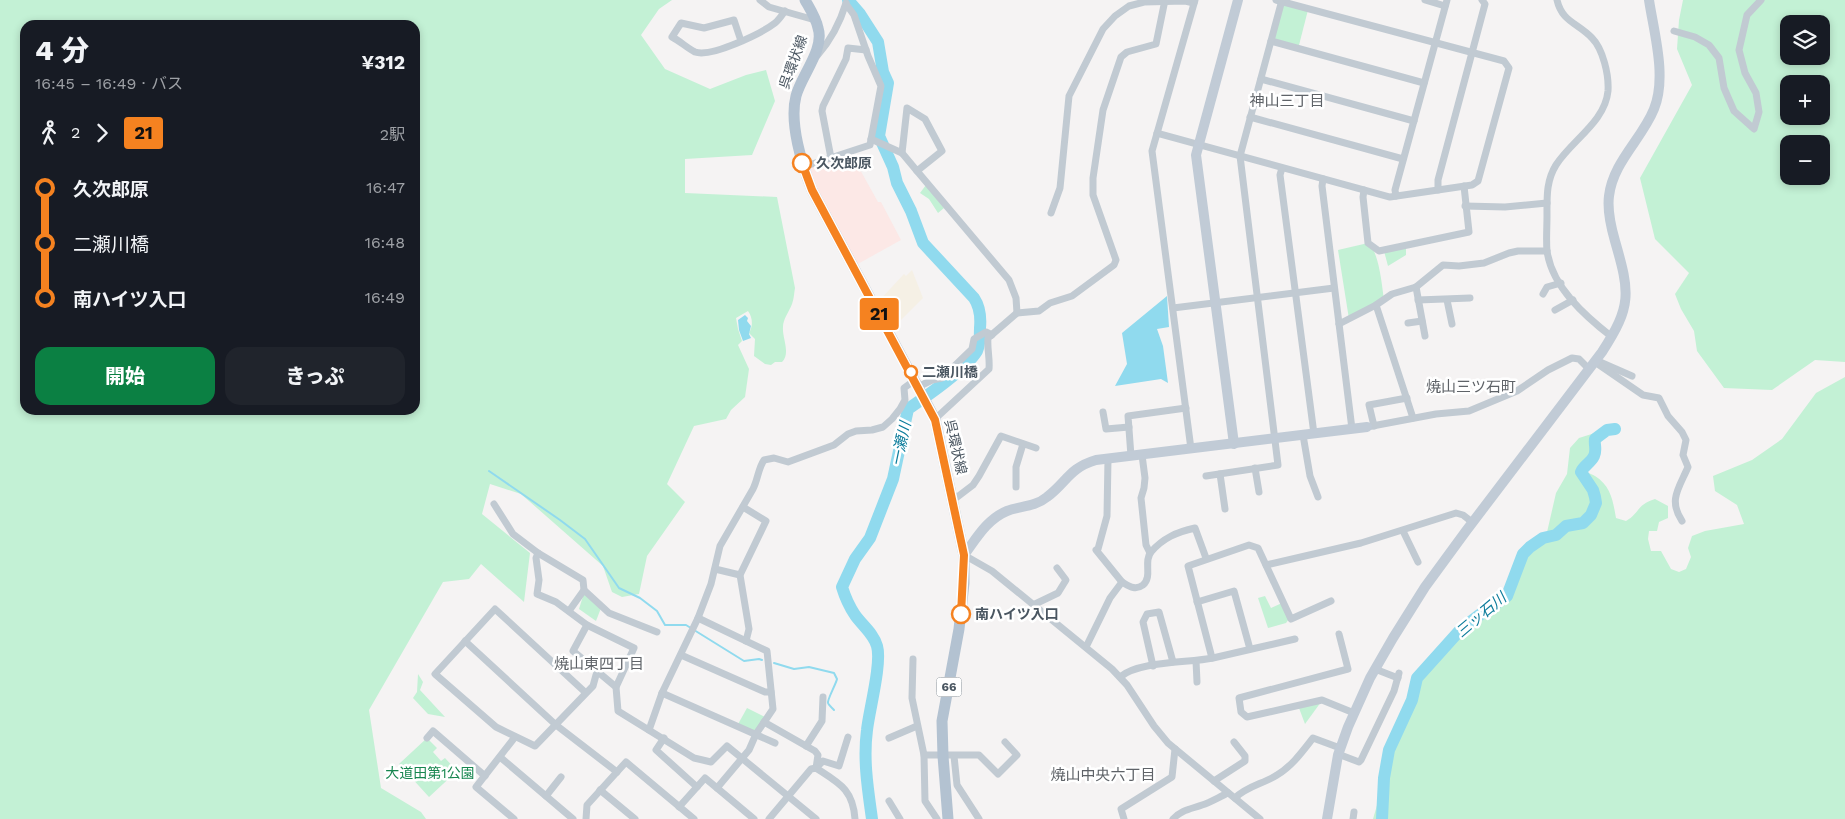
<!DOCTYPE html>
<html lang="ja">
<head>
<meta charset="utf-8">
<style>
	body { margin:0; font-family:"Work Sans","Noto Sans JP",sans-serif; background:#20242c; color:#f1f3f6; height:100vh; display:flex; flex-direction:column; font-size:19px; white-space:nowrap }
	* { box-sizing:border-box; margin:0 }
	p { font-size:16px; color:#9ea1a6 }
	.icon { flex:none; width:28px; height:28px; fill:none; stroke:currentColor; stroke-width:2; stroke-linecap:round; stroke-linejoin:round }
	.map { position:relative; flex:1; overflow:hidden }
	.panel { position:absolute; left:20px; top:20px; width:400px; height:395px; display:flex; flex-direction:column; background:#171b24; border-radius:15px; box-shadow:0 2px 8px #0003 }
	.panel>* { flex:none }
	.badge { padding:0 10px; border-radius:4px; font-size:18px; line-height:32px }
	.tools { position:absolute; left:1780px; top:15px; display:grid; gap:10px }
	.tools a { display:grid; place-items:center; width:50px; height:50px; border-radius:10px; background:#171b24; box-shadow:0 2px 8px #0003; font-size:25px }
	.map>.badge { position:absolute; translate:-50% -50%; box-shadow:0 0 0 2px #fff }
	.legs { display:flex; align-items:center; gap:8px; height:55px; padding:0 15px; font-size:16px }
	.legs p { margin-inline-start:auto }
	.headline { display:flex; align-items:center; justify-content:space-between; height:85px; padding:0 15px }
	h1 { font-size:28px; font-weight:800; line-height:38px }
	.button { display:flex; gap:10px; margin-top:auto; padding:10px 15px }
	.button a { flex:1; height:58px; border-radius:15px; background:#0b8043; color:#fff; font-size:20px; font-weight:800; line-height:58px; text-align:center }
	.button a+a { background:#20242c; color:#f1f3f6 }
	ul { padding:0 15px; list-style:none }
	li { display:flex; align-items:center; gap:18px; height:55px; font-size:19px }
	li i { display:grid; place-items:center; width:8px; height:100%; margin:0 6px; background:currentColor }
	li i::after { content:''; width:12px; height:12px; margin:-6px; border:4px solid; border-radius:50%; background:#171b24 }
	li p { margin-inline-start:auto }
	li:first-child i { background:linear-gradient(#0000 50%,currentColor 0) }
	li:last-child i { background:linear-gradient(currentColor 50%,#0000 0) }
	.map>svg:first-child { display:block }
	.medical { fill:#fce8e6 }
	.green { fill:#c3f1d5; fill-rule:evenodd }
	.sand { fill:#f5f0e5 }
	.water { fill:#90daee }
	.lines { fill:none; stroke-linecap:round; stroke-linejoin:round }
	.stream { stroke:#90daee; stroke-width:2 }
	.river { stroke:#90daee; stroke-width:12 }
	.street { stroke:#c1cad2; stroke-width:7 }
	.secondary { stroke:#c1cbd6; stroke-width:10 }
	.primary { stroke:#b3c2d1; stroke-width:11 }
	.line-1-casing { stroke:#fff; stroke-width:11 }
	.line-1 { stroke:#f58220; stroke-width:8 }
	.stop-1-dot { fill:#fff; stroke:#f58220; stroke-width:2.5 }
	.labels { text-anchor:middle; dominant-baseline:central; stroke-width:5; stroke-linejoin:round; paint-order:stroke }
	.shield { fill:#fff; stroke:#808990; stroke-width:1 }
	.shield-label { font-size:12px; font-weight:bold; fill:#4a5661 }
	.street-label { font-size:14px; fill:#4a5661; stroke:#fff }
	.stop-label { font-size:14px; font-weight:bold; fill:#4a5661; stroke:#fff; text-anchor:start }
	.park-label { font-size:14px; fill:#17864f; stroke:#fff }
	.neighbourhood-label { font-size:15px; fill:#5f6368; stroke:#fff }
	.water-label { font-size:15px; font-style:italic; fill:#0c7c9b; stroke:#fff }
</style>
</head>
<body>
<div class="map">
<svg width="1845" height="819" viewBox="0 0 1845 819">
	<rect width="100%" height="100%" fill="#f5f3f3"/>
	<polygon class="medical" points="853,157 878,202 881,202 901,240 856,265 816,191 810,167"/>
	<g class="green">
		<path d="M0,0H672L659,9L641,35L665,69L710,89L746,75L766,70L775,101L752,155L685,159V193L777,197L795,288C794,293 794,299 792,304C789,312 783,319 783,327C782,338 791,353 782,362H775L771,365L765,364L754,356L755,339L749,333C753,326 753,318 748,311L736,318L738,329L742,341L738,345L749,369L745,397L731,410L726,419L694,426L667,484L685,502L647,556L639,594L622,597L612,592L603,566L521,494L490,484L482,514L530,553L524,602L481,564L469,579L443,582L369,710L381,788L421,812L426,819H0ZM25,25H415V410H25Z"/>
		<path d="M1683,0H1845V362L1815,360L1772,390L1724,388L1697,351L1694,331L1681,309L1675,294L1689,273L1655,239L1640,178L1692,85L1677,49L1679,20ZM1789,24H1821V56H1789ZM1789,84H1821V116H1789ZM1789,144H1821V176H1789Z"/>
		<polygon points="1282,1 1308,10 1298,49 1271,41"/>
		<polygon points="926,185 944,208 938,213 929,199 920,193"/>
		<path d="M1368,243C1379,251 1382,286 1384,300L1349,319L1338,250Z"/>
		<polygon points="1406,246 1406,255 1388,266 1384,251"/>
		<path d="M1845,377V819H1373L1397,737L1422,676L1462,631L1488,613L1505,605L1510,596L1514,581L1525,559L1545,541L1556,493L1567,474L1570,448L1579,438L1598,432L1592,444V455L1581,468C1586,473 1590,473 1595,476C1611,486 1613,501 1616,518L1626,521C1640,513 1636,505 1655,499L1668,506V518L1659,522L1657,531H1649L1648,539L1651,551H1661L1671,569L1679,572L1686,569L1691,557L1688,548L1692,536L1705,531L1744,524L1737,505L1715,491L1713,476L1752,460L1782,439L1816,393Z"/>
		<polygon points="584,593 601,608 596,621 579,609"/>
		<polygon points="1265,596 1271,608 1282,603 1289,619 1286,623 1268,628 1258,598"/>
		<polygon points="418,674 423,682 420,690 445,717 428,714 413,698 417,692"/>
		<polygon points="1321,702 1305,724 1299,708"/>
		<polygon points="747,708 767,718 756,734 737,726"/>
		<polygon points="427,738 437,748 433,752 441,761 445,758 457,771 429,797 399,764"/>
	</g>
	<polygon class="sand" points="912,270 923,298 892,329 878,302 904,274 906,276"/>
	<g class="water">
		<polygon points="1167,296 1169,327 1157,329 1163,346 1168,383 1161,379 1115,386 1127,364 1122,333"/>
		<polygon points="745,315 748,318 747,321 751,326 749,334 751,338 743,341 739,330 738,320"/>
	</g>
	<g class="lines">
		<g class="stream">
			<polyline points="489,471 560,520 585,539 619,588 640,598 657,611 665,625 686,625 744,661 759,659 762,660"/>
			<path d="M774,663L794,669L809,667L834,673L837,679C836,684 827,700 828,703C828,704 833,709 834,710"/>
		</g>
		<g class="river">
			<path d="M848,0L860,14L878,42L883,72L888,83L879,136L893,167L897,183L911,211L923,243L974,298C980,307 981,317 980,328C980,335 980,344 977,351C965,370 927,396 908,409L893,479L870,538L855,559L842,587C845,597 849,606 855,615C862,625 874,634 877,646C882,663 869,711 867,730C863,760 868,790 872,819"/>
			<path d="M1382,819L1384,778L1389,750L1412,700L1417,678L1461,629L1478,616L1507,596L1523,554L1530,547L1543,538L1556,535L1566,526L1583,523L1591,515L1596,503L1595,497L1593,490L1581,472C1584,465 1591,463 1594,456C1597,450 1594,445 1595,439L1607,430L1615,429"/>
		</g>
		<g class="street">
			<polyline points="760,0 769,7 815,20"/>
			<polyline points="1425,0 1445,6"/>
			<path d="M1557,0C1562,22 1578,23 1592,38C1603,49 1609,75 1608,91C1605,122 1572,140 1556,165C1546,181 1547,198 1547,216C1547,227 1546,240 1547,251C1552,287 1585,316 1612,337"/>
			<polyline points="1674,31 1695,37 1709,45 1719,58 1724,88 1734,111 1754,129 1759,112 1756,93 1745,73 1739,50 1747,15 1761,0"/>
			<path d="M741,41L734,20L704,28L681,23L672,37C680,41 687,48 695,52C711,58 762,33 775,23C779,20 782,15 785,11"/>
			<polyline points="1271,41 1424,83"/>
			<path d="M817,56C831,40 840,23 846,3"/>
			<polyline points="1261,79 1414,121"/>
			<polygon points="907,108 925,119 942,151 917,171 902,153"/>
			<polyline points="1250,117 1403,159"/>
			<polyline points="1157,133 1390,197 1472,185 1478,181 1509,68 1504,61 1276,0"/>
			<polyline points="871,139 902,153"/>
			<polyline points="831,158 822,111 823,106 846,59 848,48 866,50"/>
			<polyline points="803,167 870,145 881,86 868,56 854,15 846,4"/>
			<polyline points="1282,168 1280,175 1314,434"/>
			<polyline points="917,171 1009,280 1016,298 1017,313"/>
			<polyline points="1323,179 1322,186 1352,429"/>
			<polyline points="1364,190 1363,197 1368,243 1379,251 1469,232 1464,186"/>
			<polyline points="1438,190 1438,180 1485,4 1482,0"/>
			<polyline points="1396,196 1395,190 1447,0"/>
			<polyline points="1465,206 1505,207 1547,203"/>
			<polyline points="1051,213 1060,188 1069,96 1103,29 1115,16 1129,6 1144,2 1185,1 1194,3"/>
			<polyline points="1416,287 1425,336"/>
			<polyline points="1543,294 1547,287 1561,283"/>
			<polyline points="1418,300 1470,298"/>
			<polyline points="1447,300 1452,324"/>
			<polyline points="1376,305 1413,418"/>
			<polyline points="1173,308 1334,288"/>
			<polyline points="1555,310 1573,300"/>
			<polyline points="1408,323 1422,321"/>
			<polyline points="1339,324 1376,305 1392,294 1416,287 1443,265 1459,266 1484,263 1509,253 1518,251 1547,251"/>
			<path d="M1595,362L1643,395L1659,398L1668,416L1682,432L1686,440L1683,455L1688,467C1679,488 1668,500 1682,521"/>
			<polyline points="1600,362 1632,376"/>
			<polyline points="918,387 932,380 942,378 972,349 974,339 986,332 992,335"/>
			<polyline points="1103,412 1106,429 1129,427"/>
			<path d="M935,419L989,369C990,358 987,349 988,338L1017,313L1039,311L1050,303L1072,296L1114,265L1116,260L1093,195V178L1103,110L1121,57L1127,52L1156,44L1165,0"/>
			<polyline points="1374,426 1369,405 1407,398"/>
			<polyline points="1367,427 1436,414 1469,411 1517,391 1548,370 1572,358 1579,359 1589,369"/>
			<polyline points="1303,435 1310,476 1318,497"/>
			<polyline points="1191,449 1152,151 1195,0"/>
			<polyline points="1142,455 1145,478 1144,488 1141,498 1146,545 1150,553"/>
			<polyline points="1131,456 1128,416 1186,408"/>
			<polyline points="1108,459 1107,516 1098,549 1096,550 1122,582"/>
			<polyline points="1255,468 1259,492"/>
			<polyline points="1220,474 1225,509"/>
			<polyline points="1206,476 1278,465 1240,156 1282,0"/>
			<polyline points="1016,487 1016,467 1023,444"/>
			<polyline points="952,501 973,485 979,476 1001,436 1036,448"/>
			<polyline points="494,504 513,534 538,553 583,580 584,590 569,611"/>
			<polyline points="743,507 766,521 740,575 749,629 746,641"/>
			<polyline points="1403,531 1418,562"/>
			<polyline points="538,553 536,558 539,580 537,594 556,602 587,625 634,648 616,687"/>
			<polyline points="964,555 992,571 1112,669 1127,685 1154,726 1168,743 1260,819"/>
			<polyline points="1266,565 1361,543 1456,513 1463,515 1472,522"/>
			<polyline points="715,569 740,575"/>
			<polyline points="584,590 609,613 657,632"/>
			<polyline points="1197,602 1234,591 1250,649"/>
			<polyline points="1033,605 1058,593 1066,580 1057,568"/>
			<polyline points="698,618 767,651 773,709 756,734 749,750 717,788"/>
			<polyline points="587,625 573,651 616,687 618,711 694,758 711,762 727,746 816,819"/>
			<polyline points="1339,634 1348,669 1239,698 1241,712 1247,717 1322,700 1354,713"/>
			<polyline points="465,641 556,725 617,772"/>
			<path d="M1086,647L1110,598L1122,582C1129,586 1135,591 1143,585C1153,576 1143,562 1151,552C1163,538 1177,532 1195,528L1206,558"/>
			<polyline points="681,655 765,692 771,692"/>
			<polyline points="1212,658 1188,566 1249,545 1258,548 1291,619 1331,601"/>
			<polyline points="913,659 912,698 924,755 925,801 937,819"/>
			<polyline points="1196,661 1197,682"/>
			<polyline points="1153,666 1143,622 1147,614 1159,612 1173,662"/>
			<polyline points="1375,669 1398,678"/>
			<path d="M1120,677C1139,661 1188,663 1213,658C1240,652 1268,645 1295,639"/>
			<polyline points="586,693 495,609 435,674 496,727 535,746 593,686 596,675 598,673"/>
			<polyline points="662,693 775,743"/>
			<polyline points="764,722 815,751 818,755 816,768"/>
			<path d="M649,730L662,693L698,618L711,584L720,546L753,489C758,479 758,469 764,460L774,458L788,462L834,445L848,434L856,431L872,430L883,427L892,419L900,409L905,400L904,388L915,380"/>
			<polyline points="427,738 433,731 485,776"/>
			<polyline points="664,738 656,750 697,787"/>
			<polyline points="889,738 917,726"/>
			<polyline points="806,746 822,721 823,697"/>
			<polyline points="1338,754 1359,762 1361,760 1394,691 1399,673"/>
			<polyline points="924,755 979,755 998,774 1017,755 1005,742"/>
			<polyline points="954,756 957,785 979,819"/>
			<polyline points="500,757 573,819"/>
			<polyline points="816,768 823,761 839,766 848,737"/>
			<polyline points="1214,781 1245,761 1245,756 1234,742"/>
			<polyline points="600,790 635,819"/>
			<polyline points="546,796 561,777"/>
			<path d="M1235,798C1247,786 1263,784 1277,775C1292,766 1302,752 1313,738L1340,748"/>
			<polyline points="889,801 900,819"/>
			<polyline points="679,807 705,778 754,819"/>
			<polyline points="514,819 476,787 515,737"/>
			<polyline points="586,819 587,805 626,762 694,819"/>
			<path d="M769,819L811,769L816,768C839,783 853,789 855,819"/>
			<polyline points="1124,819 1121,809 1172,777 1175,749"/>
			<path d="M1173,819C1181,810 1191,809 1202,805C1211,802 1219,797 1228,793"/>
			<polyline points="1353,819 1354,812"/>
		</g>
		<g class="secondary">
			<polyline points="1234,444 1196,155 1238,0"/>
			<path d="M964,555C976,539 987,519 1007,511C1020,506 1035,507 1047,497C1067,482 1069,468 1096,460L1367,427"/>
			<path d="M1327,819L1338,755L1348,727L1370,678L1393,638L1425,587L1466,531L1602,352C1632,306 1630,293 1615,241C1611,227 1607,211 1609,196C1613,162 1642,139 1654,109C1667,77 1654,33 1649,0"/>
		</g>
		<path class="primary" d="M805,0C810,9 816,18 818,28C825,49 801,76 796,96C789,123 802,165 812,190L935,419L964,555V583L959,629L942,721L943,756L948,819"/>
	</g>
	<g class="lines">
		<g class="line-1-casing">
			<polyline id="line-1" points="802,163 812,190 935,420 964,555 961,614"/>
		</g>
		<use href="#line-1" class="line-1"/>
	</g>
	<g class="stop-1-dot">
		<circle cx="802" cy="163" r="9"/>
		<circle cx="911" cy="372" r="6"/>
		<circle cx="961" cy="614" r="9"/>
	</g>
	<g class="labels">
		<rect class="shield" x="936.5" y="677.5" width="25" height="19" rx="4"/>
		<g class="shield-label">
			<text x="949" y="687">66</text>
		</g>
		<g class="street-label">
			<text transform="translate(793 62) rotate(-70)">呉環状線</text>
			<text transform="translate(956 447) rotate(77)">呉環状線</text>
		</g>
		<g class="stop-label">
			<text x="816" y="163">久次郎原</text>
			<text x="922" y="372">二瀬川橋</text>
			<text x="975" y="614">南ハイツ入口</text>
		</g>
		<g class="park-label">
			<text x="430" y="773">大道田第1公園</text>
		</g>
		<g class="neighbourhood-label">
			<text x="1287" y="101">神山三丁目</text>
			<text x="1471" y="387">焼山三ツ石町</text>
			<text x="599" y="664">焼山東四丁目</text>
			<text x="1103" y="775">焼山中央六丁目</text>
		</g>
		<g class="water-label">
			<text transform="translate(901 444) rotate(-78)">一瀬川</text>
			<text transform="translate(1481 615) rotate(-40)">三ッ石川</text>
		</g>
	</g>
</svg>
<div class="tools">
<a><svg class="icon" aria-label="layers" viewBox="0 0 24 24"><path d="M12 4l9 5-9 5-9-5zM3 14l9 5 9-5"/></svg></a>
<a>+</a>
<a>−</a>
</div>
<b class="badge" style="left:879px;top:314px;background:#f58220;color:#111">21</b>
<section class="panel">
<div class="headline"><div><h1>4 分</h1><p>16:45 – 16:49 · バス</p></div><b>¥312</b></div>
<div class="legs"><svg class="icon" aria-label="walk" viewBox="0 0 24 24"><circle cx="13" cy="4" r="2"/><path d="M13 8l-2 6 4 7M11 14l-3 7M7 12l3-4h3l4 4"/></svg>2<svg class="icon" aria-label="forward" viewBox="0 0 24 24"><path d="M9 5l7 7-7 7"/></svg><b class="badge" style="background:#f58220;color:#111">21</b><p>2駅</p></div>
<ul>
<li><i style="color:#f58220"></i><b>久次郎原</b><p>16:47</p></li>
<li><i style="color:#f58220"></i><span>二瀬川橋</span><p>16:48</p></li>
<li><i style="color:#f58220"></i><b>南ハイツ入口</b><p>16:49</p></li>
</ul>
<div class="button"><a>開始</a><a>きっぷ</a></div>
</section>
</div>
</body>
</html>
